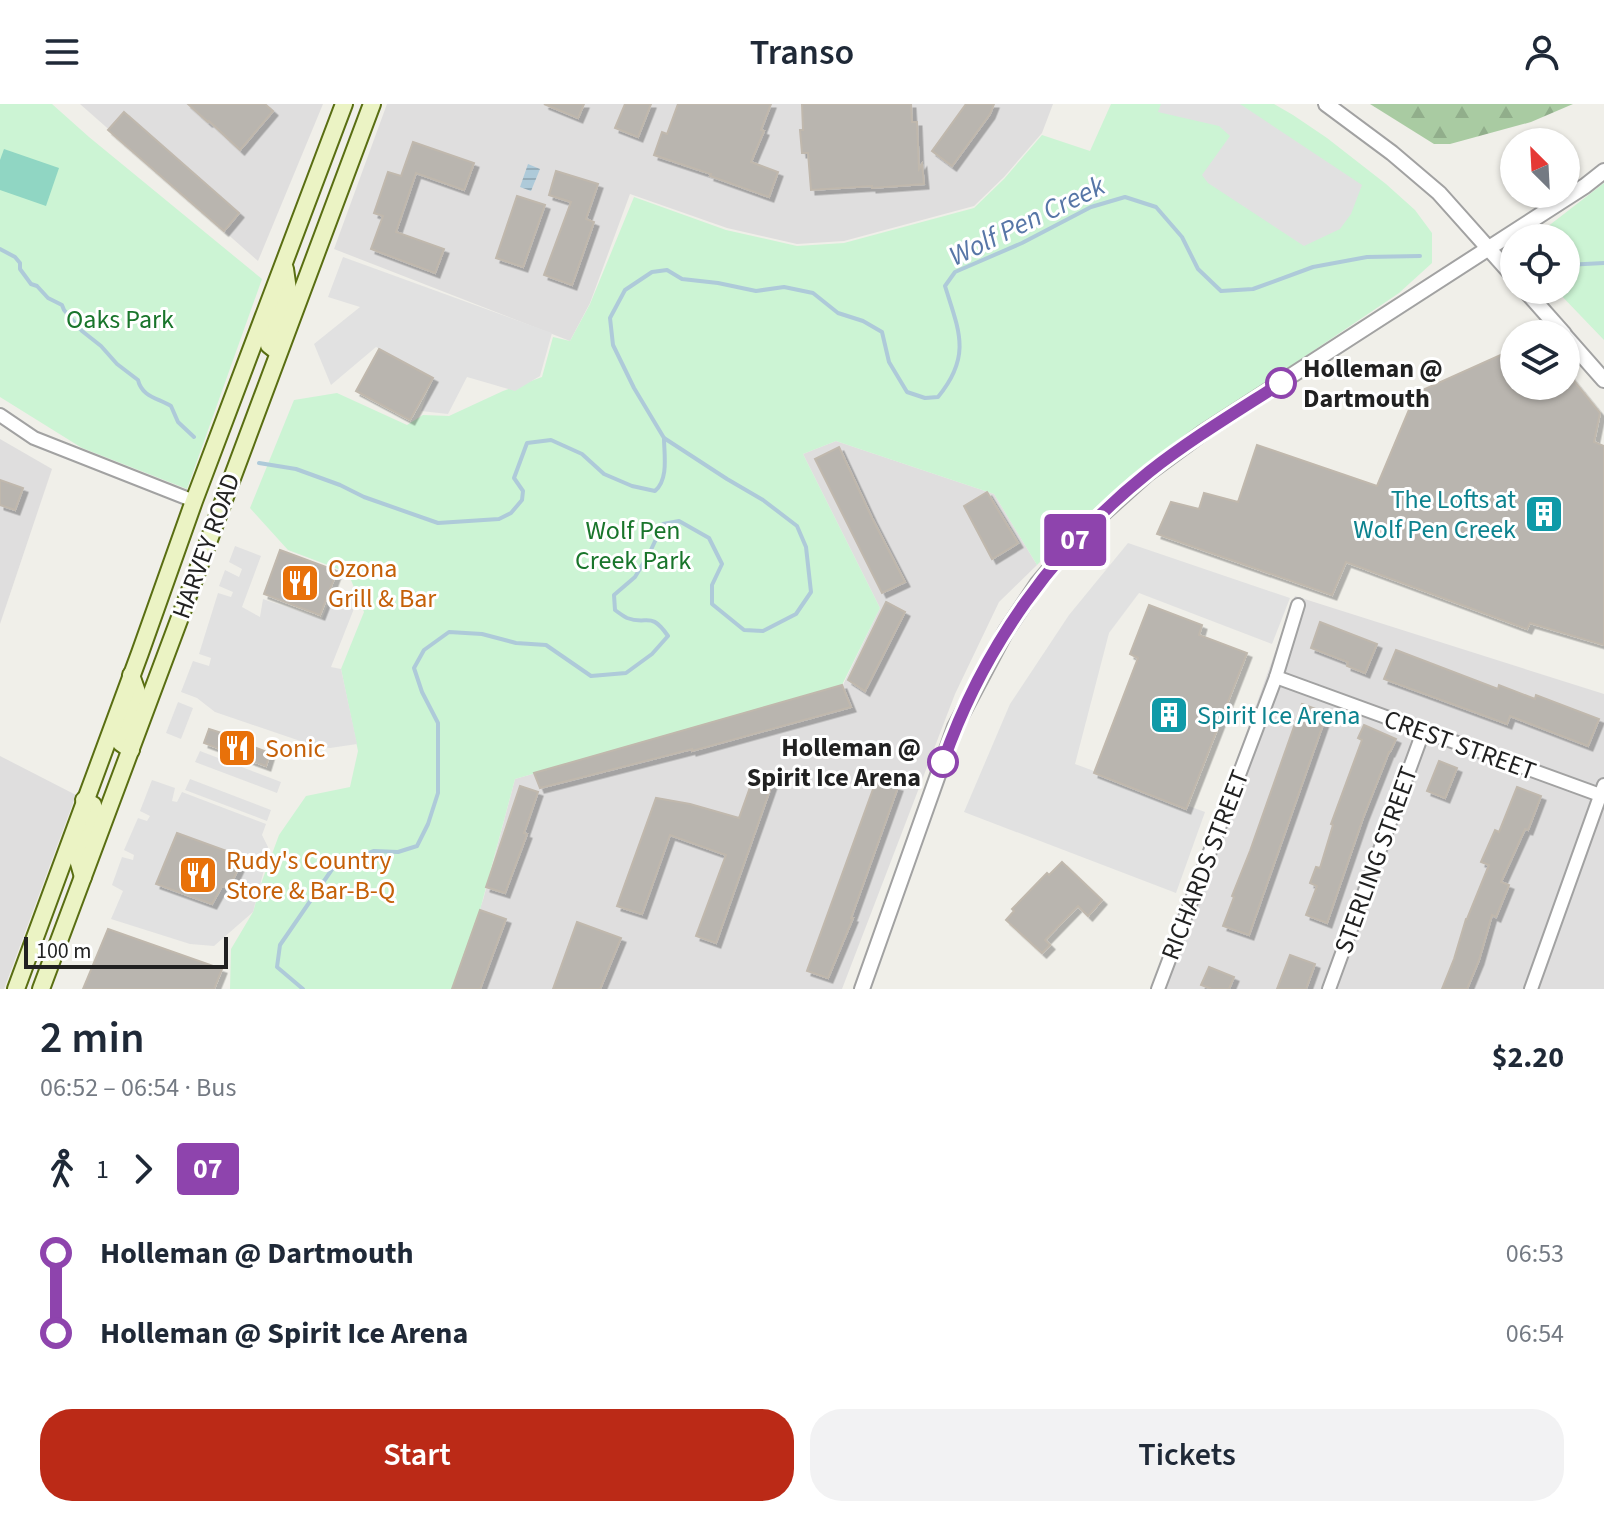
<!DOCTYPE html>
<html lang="en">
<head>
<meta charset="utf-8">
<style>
	body { margin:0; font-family:"Source Sans 3",sans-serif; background:#f2f2f3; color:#1f2937; height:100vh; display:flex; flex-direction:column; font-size:30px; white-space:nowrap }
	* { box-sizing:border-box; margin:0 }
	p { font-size:26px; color:#747a83 }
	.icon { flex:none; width:44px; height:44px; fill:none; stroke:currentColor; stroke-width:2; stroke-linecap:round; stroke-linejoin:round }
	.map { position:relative; height:885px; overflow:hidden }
	.details { display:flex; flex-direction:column; background:#fff; flex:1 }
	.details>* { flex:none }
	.badge { padding:0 16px; border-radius:6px; font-size:28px; line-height:52px }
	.needle { width:52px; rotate:336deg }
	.controls { position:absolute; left:1500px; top:24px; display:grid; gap:16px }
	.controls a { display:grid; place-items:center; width:80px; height:80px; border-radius:50%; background:#fff; box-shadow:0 2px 6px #0004; font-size:40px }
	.scale { position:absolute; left:24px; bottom:20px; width:204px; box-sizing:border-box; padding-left:8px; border:4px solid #212121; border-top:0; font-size:22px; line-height:28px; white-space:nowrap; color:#212121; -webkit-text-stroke:6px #fff; paint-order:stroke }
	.map>.badge { position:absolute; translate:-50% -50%; box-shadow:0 0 0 4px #fff }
	.legs { display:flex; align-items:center; gap:12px; height:88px; padding:0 40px; font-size:26px }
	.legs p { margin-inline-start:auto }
	.overview { display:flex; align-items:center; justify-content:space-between; height:136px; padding:0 40px }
	h1 { font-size:44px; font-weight:600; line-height:60px }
	.action { display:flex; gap:16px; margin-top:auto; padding:16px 40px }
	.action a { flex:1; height:92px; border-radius:32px; background:#bb2a17; color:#fff; font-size:32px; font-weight:600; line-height:92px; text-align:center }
	.action a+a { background:#f2f2f3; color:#1f2937 }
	ul { padding:0 40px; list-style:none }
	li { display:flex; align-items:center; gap:28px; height:80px; font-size:30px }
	li i { display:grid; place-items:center; width:12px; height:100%; margin:0 10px; background:currentColor }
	li i::after { content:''; width:20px; height:20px; margin:-10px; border:6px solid; border-radius:50%; background:#fff }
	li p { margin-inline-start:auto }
	li:first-child i { background:linear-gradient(#0000 50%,currentColor 0) }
	li:last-child i { background:linear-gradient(currentColor 50%,#0000 0) }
	header { display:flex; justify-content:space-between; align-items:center; height:104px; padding:0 40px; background:#fff; font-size:36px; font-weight:600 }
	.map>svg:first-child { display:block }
	.residential { fill:#dfdede }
	.forest { fill:url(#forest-firs) }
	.park { fill:#ccf4d4 }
	.pitch { fill:#90d6c3 }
	.parking { fill:#e1e1e1 }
	.water { fill:url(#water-rules) }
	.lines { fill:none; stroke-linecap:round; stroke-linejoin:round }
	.stream { stroke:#aecad9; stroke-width:4 }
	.building { fill:#b9b5af; stroke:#c0b8ad; stroke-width:2; filter:url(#shadow) }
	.minor-casing { stroke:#a2a2a2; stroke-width:16 }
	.tertiary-casing { stroke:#a2a2a2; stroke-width:18 }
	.secondary-casing { stroke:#596e12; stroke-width:20 }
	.minor { stroke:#fff; stroke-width:12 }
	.tertiary { stroke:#fff; stroke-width:14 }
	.secondary { stroke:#ebf3c4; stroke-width:16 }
	.line-1-casing { stroke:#fff; stroke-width:18 }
	.line-1 { stroke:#8e44ad; stroke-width:12 }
	.stop-1-dot { fill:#fff; stroke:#8e44ad; stroke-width:4 }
	.labels { text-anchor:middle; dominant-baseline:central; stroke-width:6; stroke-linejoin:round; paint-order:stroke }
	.park-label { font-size:26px; fill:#19752b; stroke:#fff }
	.stop-label { font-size:26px; font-weight:bold; fill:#212121; stroke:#fff; text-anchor:start }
	.culture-label { font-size:26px; fill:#0d838f; stroke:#fff; text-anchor:end }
	.street-label { font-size:26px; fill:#212121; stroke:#fff }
	.food-label { font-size:26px; fill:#c56008; stroke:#fff; text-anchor:start }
	.water-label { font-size:28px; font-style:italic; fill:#5776a7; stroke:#fff }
</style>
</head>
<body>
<header><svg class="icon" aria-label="menu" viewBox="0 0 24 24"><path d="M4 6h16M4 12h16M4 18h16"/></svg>Transo<svg class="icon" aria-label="person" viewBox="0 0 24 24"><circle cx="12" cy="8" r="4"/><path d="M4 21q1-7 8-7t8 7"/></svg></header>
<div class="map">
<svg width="1604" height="885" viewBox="0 0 1604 885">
	<defs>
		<pattern id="forest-firs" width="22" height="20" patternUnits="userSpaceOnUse" patternTransform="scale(2)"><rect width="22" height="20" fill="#a9cba2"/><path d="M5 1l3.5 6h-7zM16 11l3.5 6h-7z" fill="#91ae8b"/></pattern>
		<pattern id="water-rules" width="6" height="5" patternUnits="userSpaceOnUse" patternTransform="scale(2)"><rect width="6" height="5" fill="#aecad9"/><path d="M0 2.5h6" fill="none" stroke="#95adba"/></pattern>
		<filter id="shadow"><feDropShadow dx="4.5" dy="4.5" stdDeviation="0" flood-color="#0004"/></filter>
	</defs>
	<rect width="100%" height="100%" fill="#f0efe9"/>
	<g class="residential">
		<polygon points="80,0 323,0 258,157"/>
		<polygon points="387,0 1053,0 1042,29 1004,73 974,102 844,137 797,140 727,124 630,90 590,199 570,237 334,145"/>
		<polygon points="0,335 52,365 0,520"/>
		<polygon points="836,337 994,390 1037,461 999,498 955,590 842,885 452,885 483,796 515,675 843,581 880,504 803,350"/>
		<polygon points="1295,492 1604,590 1604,885 1155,885"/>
		<polygon points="0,652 76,691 4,885 0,885"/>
	</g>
	<polygon class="forest" points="1370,0 1573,0 1531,18 1450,40 1434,40"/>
	<g class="park">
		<polygon points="0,0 52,0 89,33 262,175 187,385 82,344 0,293"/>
		<polygon points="1111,0 1274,0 1293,11 1327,34 1386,80 1415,106 1432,129 1432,159 1399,189 1156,353 1090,408 1037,461 994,390 836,337 803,350 880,504 842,581 515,675 480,806 452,885 230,885 231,845 253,808 262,777 279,731 306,692 350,683 358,647 341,565 364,508 349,471 341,466 288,446 250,404 294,296 337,289 407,321 423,311 449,312 503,287 542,273 553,233 570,237 590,200 634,93 726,126 797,142 844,139 974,104 1004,75 1042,31 1090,47"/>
		<polygon points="1604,79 1604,236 1556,186 1566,186 1566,134 1536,134 1538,130"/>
	</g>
	<polygon class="pitch" points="4,45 59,64 46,102 0,86 0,56"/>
	<g class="parking">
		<polygon points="1161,0 1240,0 1362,81 1351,110 1340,125 1304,142 1208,79 1202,71 1230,32 1219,22 1158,8"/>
		<polygon points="343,153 552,229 540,272 515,287 467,273 448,310 421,307 433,274 376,243 331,281 314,240 360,203 328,193"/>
		<polygon points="1128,439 1290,494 1272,540 1139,489 1109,529 1075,660 1205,708 1176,789 964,708 1010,600 1069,511"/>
		<polygon points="235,442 261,452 242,503 260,513 263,495 322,515 332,490 357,497 331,563 341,565 357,640 330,644 315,642 215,608 197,594 181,588 193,557 209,562 211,554 199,550 218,489 231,493 233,488 219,482 225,466 239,473 242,465 229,458"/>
		<polygon points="178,598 193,604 181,635 166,629"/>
		<polygon points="200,647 281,678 277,689 195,658"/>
		<polygon points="190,675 271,706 267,717 185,686"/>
		<polygon points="152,676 175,684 172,697 177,698 182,688 266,720 262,731 268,743 266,758 253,808 214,842 190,840 111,815 123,787 112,781 122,753 133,756 134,751 124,746 138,714 147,717 150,712 140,707"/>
	</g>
	<polygon class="water" points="528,60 540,65 531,87 520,83"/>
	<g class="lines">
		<g class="stream">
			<path d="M0,145L15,153L20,159V165L31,180L37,182L48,194L62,201L64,206L82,227L101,242L117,260L138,276C142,293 158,294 171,302L178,318L194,333"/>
			<polyline points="1566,161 1604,159"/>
			<path d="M259,359L296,365L340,381L364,393L438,419L499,415L511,409L522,396L523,387L514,374L527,339L551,336L582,350L604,370L632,382L655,387C669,375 664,350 664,334"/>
			<path d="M303,885L277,863L280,841L335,761L374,747L398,748L417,742L428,720L438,689V619L422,588L414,564L424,546L449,528L482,530L516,539L546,541L591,572L626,569L652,550L668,532C650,506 648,522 627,514C623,512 619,509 615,506L614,491L635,473L650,448L663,420L679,417L709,434L722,460L712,481V500L744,526L763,527L796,510L811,488L806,443L797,422L763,396L727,375L664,334L634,284L613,241L610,214L625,186L652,168L667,166L682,175L718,179L756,187L784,183L813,189L838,209L863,217L882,228L889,258L907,288L925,294L938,293C972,252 959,227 945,182L955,168L1022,139L1091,103L1125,93L1156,103L1182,133L1198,165L1221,187L1253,185L1313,163L1367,153L1420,152"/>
		</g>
	</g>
	<g class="building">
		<polygon points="188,0 265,0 273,7 240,46 209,17 208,18"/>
		<polygon points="544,0 584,0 578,14"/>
		<polygon points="625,0 651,0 638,33 615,24"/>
		<polygon points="678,0 771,0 761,26 764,27 751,58 778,68 769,93 710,72 711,70 654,51 662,28 667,30"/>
		<polygon points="802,0 911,0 912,18 917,18 919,65 922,60 924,80 872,84 872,82 811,86 808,49 802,49 800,26 803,26"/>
		<polygon points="966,0 994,0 990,10 952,62 932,47"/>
		<polygon points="124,8 239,109 224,127 108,26"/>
		<polygon points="413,38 474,59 464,86 416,69 396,128 444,145 435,169 371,145 383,112 374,109 388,68 401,72"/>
		<polygon points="556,67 598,80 586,115 594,118 572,181 544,171 571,98 549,91"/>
		<polygon points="517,92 545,101 523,163 496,154"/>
		<polygon points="379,245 433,274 410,316 356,287"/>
		<polygon points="1507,248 1514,251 1514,282 1566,282 1566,267 1600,309 1594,338 1604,342 1604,541 1530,519 1527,525 1346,458 1332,491 1157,430 1171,398 1199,405 1204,389 1238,398 1257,341 1377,382 1416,289"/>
		<polygon points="839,343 872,414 905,478 882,489 815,355"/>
		<polygon points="0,376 23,384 15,406 0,401"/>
		<polygon points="987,388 1018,439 992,455 964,402"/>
		<polygon points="280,446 337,467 320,511 264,490"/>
		<polygon points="886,498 905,508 865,587 848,576"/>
		<polygon points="1149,501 1202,521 1199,531 1247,549 1186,705 1094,669 1138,554 1130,550"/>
		<polygon points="1320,518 1377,540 1365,569 1347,562 1348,558 1311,544"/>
		<polygon points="1396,546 1498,585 1499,581 1535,595 1536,591 1599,615 1588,642 1510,612 1507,620 1384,575"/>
		<polygon points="842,581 851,603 692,647 692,645 540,684 534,669"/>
		<polygon points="1302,600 1327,609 1249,831 1223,822 1234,793 1232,792 1250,747"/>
		<polygon points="1364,621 1396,635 1390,648 1389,648 1363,714 1327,819 1306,811 1317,782 1310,779 1316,763 1320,764 1333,721 1331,720 1362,636 1358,634"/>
		<polygon points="209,625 231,632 232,630 245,634 243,639 270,649 266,662 204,639"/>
		<polygon points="1439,657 1457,664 1445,694 1427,687"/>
		<polygon points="753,675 772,680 716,839 696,832 726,751 670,731 642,810 617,802 656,694 690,700 739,714"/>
		<polygon points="876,677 898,683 851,814 853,814 828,874 807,867"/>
		<polygon points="520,682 538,688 524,729 527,730 505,789 486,783"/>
		<polygon points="1517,683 1541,692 1528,726 1525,725 1501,778 1509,781 1496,813 1492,811 1479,856 1467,885 1442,885 1454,855 1466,815 1467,815 1489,761 1481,758 1495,726 1499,728"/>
		<polygon points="177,729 235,750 240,761 229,784 222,782 212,800 156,780"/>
		<polygon points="1062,758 1102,796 1088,812 1078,802 1045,836 1050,841 1042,849 1006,816 1014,807 1012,805 1047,769 1049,771"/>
		<polygon points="480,806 506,815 480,885 452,885"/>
		<polygon points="577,818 621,834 600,885 553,885"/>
		<polygon points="108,825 222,865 214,885 83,885"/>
		<polygon points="1290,851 1315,860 1306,885 1277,885"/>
		<polygon points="1209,863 1234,873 1229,885 1212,885 1201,881"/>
	</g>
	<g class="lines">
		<g class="minor-casing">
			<g id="minor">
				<polyline points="0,311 34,334 194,397"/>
				<polyline points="1276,573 1600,691"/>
				<polyline points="1158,885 1276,573 1298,501"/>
				<polyline points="1329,885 1423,628"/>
				<polyline points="1531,885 1604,681"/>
			</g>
		</g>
		<g class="tertiary-casing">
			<g id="tertiary">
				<polyline points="1326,0 1392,49 1439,89 1514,173"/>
				<polyline points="1525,186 1564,230"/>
				<polyline points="1566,233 1604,276"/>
				<polyline points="862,885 955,623 1006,527 1038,479 1077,433 1147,370 1204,328 1585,82 1604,67"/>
			</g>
		</g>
		<g class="secondary-casing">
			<g id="secondary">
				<polyline points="278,248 269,241 270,234 288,186 285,165"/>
				<polyline points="131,646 121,639 121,632 137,588 131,571"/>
				<polyline points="83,773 77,752 94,708 93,701 84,696"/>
				<polyline points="16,885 140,549 194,397 344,0"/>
				<polyline points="41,885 372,0"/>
			</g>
		</g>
		<use href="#minor" class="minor"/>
		<use href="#tertiary" class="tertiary"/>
		<use href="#secondary" class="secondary"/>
	</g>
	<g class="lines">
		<g class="line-1-casing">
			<path id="line-1" d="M943,658C983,543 1054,444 1149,368C1191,335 1236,308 1281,279"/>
		</g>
		<use href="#line-1" class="line-1"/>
	</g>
	<defs>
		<g id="building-square" transform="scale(2)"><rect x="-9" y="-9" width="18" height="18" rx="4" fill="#0f9aa8" stroke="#fff"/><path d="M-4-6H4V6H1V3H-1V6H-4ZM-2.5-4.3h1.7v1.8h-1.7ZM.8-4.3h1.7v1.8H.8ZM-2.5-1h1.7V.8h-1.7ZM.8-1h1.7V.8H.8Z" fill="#fff"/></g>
		<g id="restaurant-square" transform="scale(2)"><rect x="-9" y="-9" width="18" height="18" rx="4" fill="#e8710a" stroke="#fff"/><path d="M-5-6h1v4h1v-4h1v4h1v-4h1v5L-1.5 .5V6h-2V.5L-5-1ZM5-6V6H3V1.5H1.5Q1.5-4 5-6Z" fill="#fff"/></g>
	</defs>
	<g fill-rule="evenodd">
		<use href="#building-square" x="1544" y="410"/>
		<use href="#restaurant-square" x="300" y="479"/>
		<use href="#building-square" x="1169" y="611"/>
		<use href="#restaurant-square" x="237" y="644"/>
		<use href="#restaurant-square" x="198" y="771"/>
	</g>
	<g class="stop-1-dot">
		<circle cx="1281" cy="279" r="14"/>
		<circle cx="943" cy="658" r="14"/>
	</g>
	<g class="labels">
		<g class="park-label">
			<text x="120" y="215">Oaks Park</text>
			<text x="633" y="426">Wolf Pen<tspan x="633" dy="30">Creek Park</tspan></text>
		</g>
		<g class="stop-label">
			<text x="1303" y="264">Holleman @<tspan x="1303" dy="30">Dartmouth</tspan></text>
			<text x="921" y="643" text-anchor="end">Holleman @<tspan x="921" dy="30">Spirit Ice Arena</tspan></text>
		</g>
		<g class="culture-label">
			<text x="1516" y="395">The Lofts at<tspan x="1516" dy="30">Wolf Pen Creek</tspan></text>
			<text x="1197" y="611" text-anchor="start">Spirit Ice Arena</text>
		</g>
		<g class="street-label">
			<text transform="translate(206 442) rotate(-70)">HARVEY ROAD</text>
			<text transform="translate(1460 641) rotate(20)">CREST STREET</text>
			<text transform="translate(1376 756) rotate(-70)">STERLING STREET</text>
			<text transform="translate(1205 761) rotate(-69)">RICHARDS STREET</text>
		</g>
		<g class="food-label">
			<text x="328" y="464">Ozona<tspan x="328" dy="30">Grill &amp; Bar</tspan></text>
			<text x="265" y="644">Sonic</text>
			<text x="226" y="756">Rudy's Country<tspan x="226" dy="30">Store &amp; Bar-B-Q</tspan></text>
		</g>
		<g class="water-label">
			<text transform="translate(1027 117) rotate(-26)">Wolf Pen Creek</text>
		</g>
	</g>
</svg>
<div class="controls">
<a><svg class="needle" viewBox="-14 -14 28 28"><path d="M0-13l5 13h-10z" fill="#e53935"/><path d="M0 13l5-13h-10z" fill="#747a83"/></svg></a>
<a><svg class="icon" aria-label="locate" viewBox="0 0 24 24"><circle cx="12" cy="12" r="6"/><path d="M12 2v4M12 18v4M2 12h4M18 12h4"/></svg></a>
<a><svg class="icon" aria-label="layers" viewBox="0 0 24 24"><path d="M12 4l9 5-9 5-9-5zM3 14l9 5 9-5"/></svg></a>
</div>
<div class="scale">100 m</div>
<b class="badge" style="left:1075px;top:436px;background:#8e44ad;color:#fff">07</b>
</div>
<section class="details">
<div class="overview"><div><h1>2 min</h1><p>06:52 – 06:54 · Bus</p></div><b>$2.20</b></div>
<div class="legs"><svg class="icon" aria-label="walk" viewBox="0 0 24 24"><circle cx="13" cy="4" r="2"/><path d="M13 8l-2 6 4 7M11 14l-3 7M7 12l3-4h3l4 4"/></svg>1<svg class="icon" aria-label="forward" viewBox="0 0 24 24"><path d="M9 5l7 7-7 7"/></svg><b class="badge" style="background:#8e44ad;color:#fff">07</b></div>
<ul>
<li><i style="color:#8e44ad"></i><b>Holleman @ Dartmouth</b><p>06:53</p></li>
<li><i style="color:#8e44ad"></i><b>Holleman @ Spirit Ice Arena</b><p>06:54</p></li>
</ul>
<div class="action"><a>Start</a><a>Tickets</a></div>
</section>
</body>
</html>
